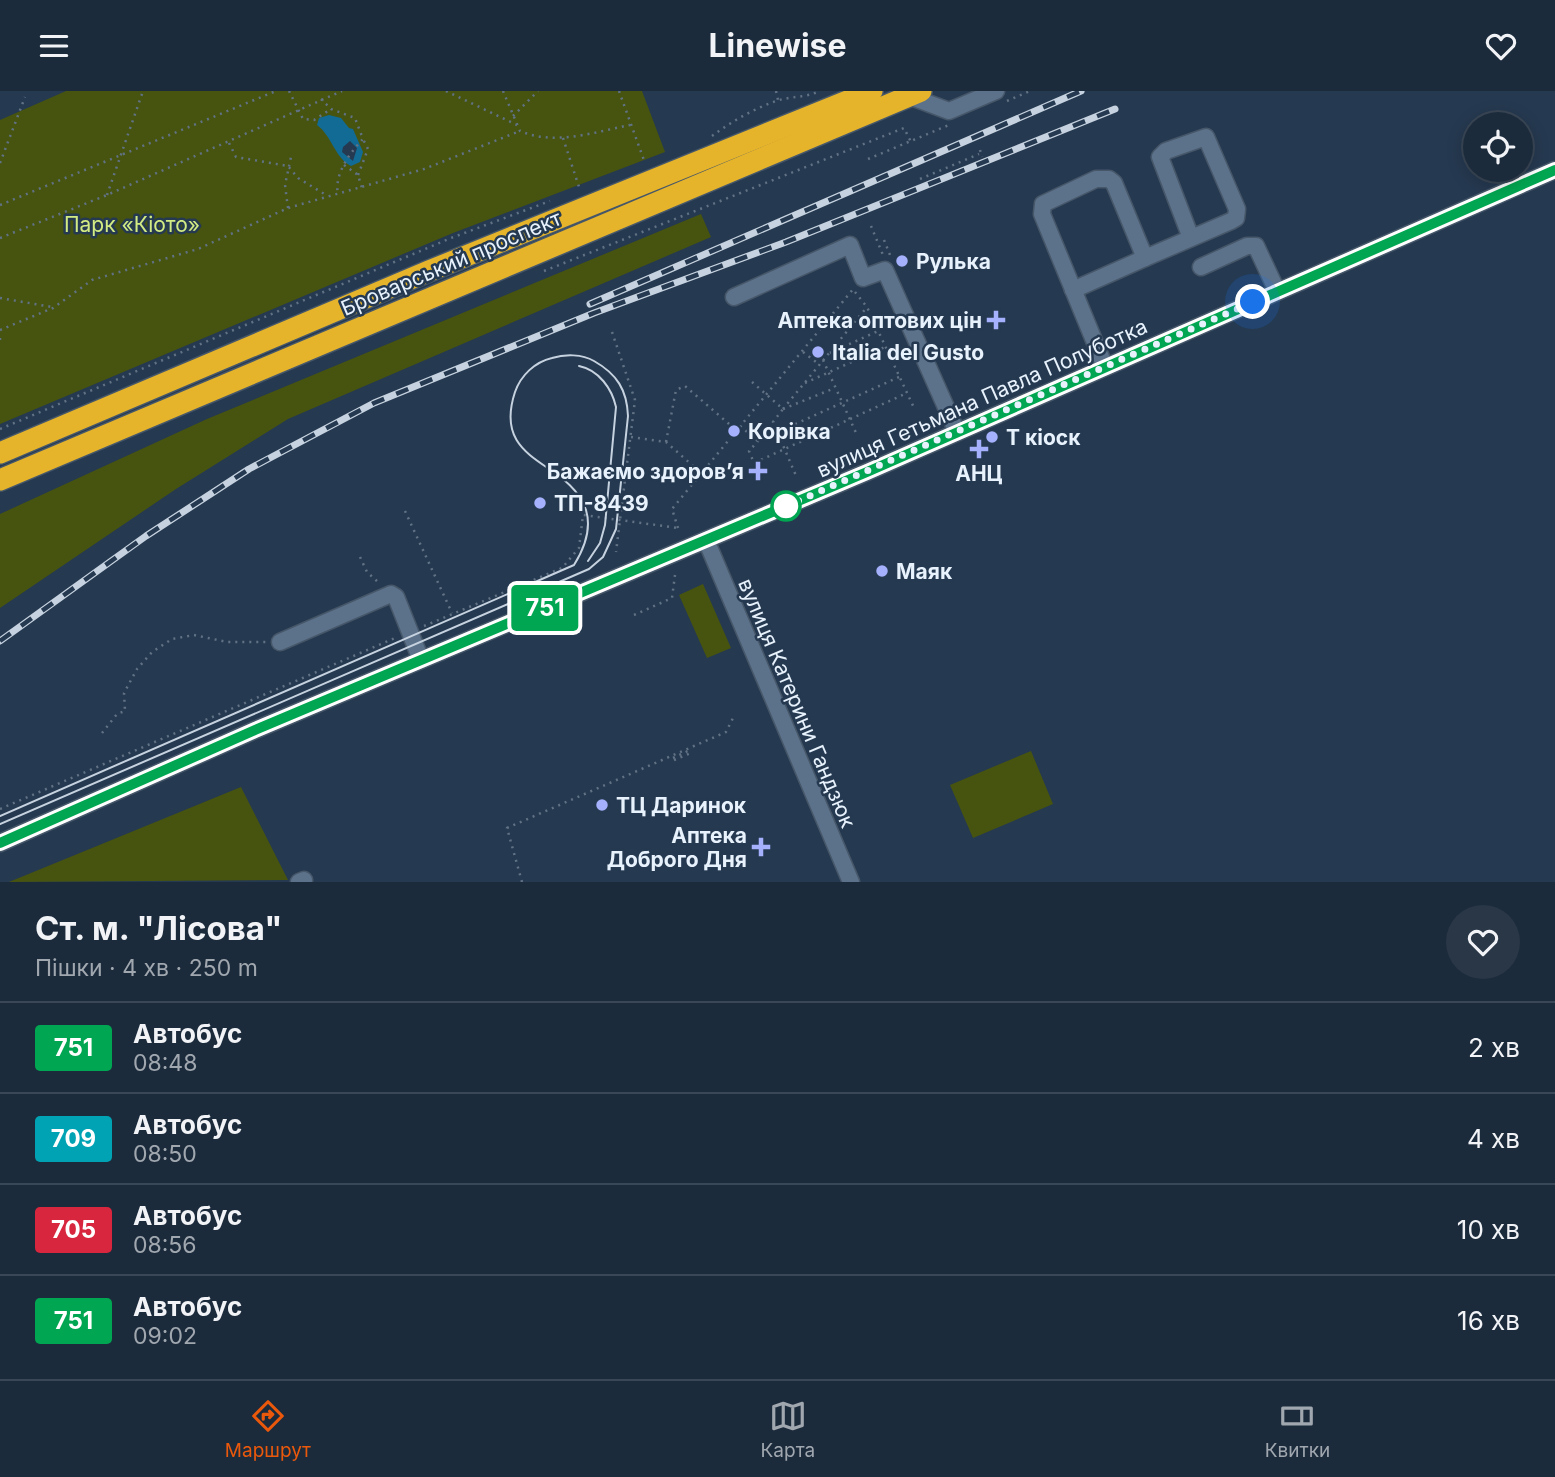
<!DOCTYPE html>
<html lang="uk">
<head>
<meta charset="utf-8">
<style>
	body { margin:0; font-family:Inter,sans-serif; background:#293747; color:#f1f3f6; height:100vh; display:flex; flex-direction:column; font-size:26px; white-space:nowrap }
	* { box-sizing:border-box; margin:0 }
	p { font-size:23px; color:#a0a7af }
	.icon { flex:none; width:38px; height:38px; fill:none; stroke:currentColor; stroke-width:2; stroke-linecap:round; stroke-linejoin:round }
	.map { position:relative; height:791px; overflow:hidden }
	.drawer { display:flex; flex-direction:column; background:#1c2b3c; flex:1 }
	.drawer>* { flex:none }
	.badge { padding:0 14px; border-radius:5px; font-size:24px; line-height:46px }
	.fabs { position:absolute; left:1463px; top:21px; display:grid; gap:14px }
	.fabs a { display:grid; place-items:center; width:70px; height:70px; border-radius:50%; background:#1c2b3c; box-shadow:0 4px 18px #0003,0 0 0 2px #3a4756; font-size:35px }
	.you { position:absolute; width:35px; height:35px; margin:-18px; border:5px solid #fff; border-radius:50%; background:#1a73e8; box-shadow:0 0 0 10px #1a73e833 }
	.map>.badge { position:absolute; translate:-50% -50%; box-shadow:0 0 0 4px #fff }
	.round { display:grid; place-items:center; flex:none; width:74px; height:74px; border-radius:37px; background:#293747 }
	.overview { display:flex; align-items:center; justify-content:space-between; height:119px; padding:0 35px }
	h1 { font-size:33px; font-weight:700; line-height:52px }
	ul { padding:0; list-style:none }
	li { display:flex; align-items:center; gap:21px; height:91px; padding:0 35px; border-top:2px solid #3a4756 }
	li div { flex:1 }
	li b { display:block; font-size:26px }
	li em { font-style:normal }
	li .badge { min-width:77px; font-weight:700; text-align:center }
	header { display:flex; justify-content:space-between; align-items:center; height:91px; padding:0 35px; background:#1c2b3c; font-size:32px; font-weight:700 }
	.tab-bar { display:flex; justify-content:space-around; align-items:center; height:98px; border-top:2px solid #3a4756; background:#1c2b3c; font-size:19px; color:#a0a7af }
	.tab-bar a { display:grid; justify-items:center; gap:4px }
	.tab-bar .selected { color:#ea580c }
	.map>svg:first-child { display:block }
	.green { fill:#475410; fill-rule:evenodd }
	.water { fill:#116b95; fill-rule:evenodd }
	.lines { fill:none; stroke-linecap:round; stroke-linejoin:round }
	.minor-casing { stroke:#465769; stroke-width:19 }
	.highway-casing { stroke:#465769; stroke-width:24 }
	.path { stroke:#617285; stroke-width:2.5; stroke-dasharray:2 5; stroke-linecap:butt }
	.minor { stroke:#5c728b; stroke-width:16 }
	.highway { stroke:#e6b42b; stroke-width:21 }
	.tram { stroke:#c6d2df; stroke-width:2 }
	.rail-casing { stroke:#c6d2df; stroke-width:7 }
	.rail { stroke:#253950; stroke-width:4.5; stroke-dasharray:13; stroke-linecap:butt }
	.line-casing { stroke:#fff; stroke-width:16 }
	.line { stroke:#00a651; stroke-width:10 }
	.walk { stroke:#e8f2fd; stroke-width:7; stroke-dasharray:0 12.6 }
	.poi-dot { fill:#a5b1fc; stroke:#253950; stroke-width:2.5 }
	.stop-dot { fill:#fff; stroke:#00a651; stroke-width:3.5 }
	.labels { text-anchor:middle; dominant-baseline:central; stroke-width:5; stroke-linejoin:round; paint-order:stroke }
	.park-label { font-size:21px; fill:#d2eb83; stroke:#253950 }
	.poi-label { font-size:21px; font-weight:bold; fill:#e8f2fd; stroke:#253950; text-anchor:start }
	.street-label { font-size:21px; fill:#e8f2fd; stroke:#253950 }
</style>
</head>
<body>
<header><svg class="icon" aria-label="menu" viewBox="0 0 24 24"><path d="M4 6h16M4 12h16M4 18h16"/></svg>Linewise<svg class="icon" aria-label="heart" viewBox="0 0 24 24"><path d="M12 20l-8-8c-3-5 5-10 8-4 3-6 11-1 8 4z"/></svg></header>
<div class="map">
<svg width="1555" height="791" viewBox="0 0 1555 791">
	<rect width="100%" height="100%" fill="#253950"/>
	<g class="green">
		<path d="M66,0H642L665,61L453,142L0,333V29ZM353,38L360,71L345,72L327,41Z"/>
		<polygon points="701,123 711,146 288,328 176,398 0,517 0,423 207,328"/>
		<polygon points="703,493 731,557 707,567 679,504"/>
		<polygon points="1031,660 1053,713 973,747 950,694"/>
		<polygon points="241,696 288,789 9,791"/>
	</g>
	<path class="water" d="M329,24L341,27L349,37L353,38L363,61L360,71L351,75C335,67 332,45 317,34L319,27ZM350,50L357,57L353,70L342,61L343,56Z"/>
	<g class="lines">
		<g class="minor-casing">
			<g id="minor">
				<polyline points="909,5 949,20 996,0"/>
				<polyline points="1201,176 1247,155 1256,155 1277,200"/>
				<polyline points="1073,199 1145,167"/>
				<polyline points="734,206 850,154 863,187 885,179 957,341"/>
				<polyline points="1105,276 1042,123 1043,113 1096,88 1109,88 1114,92 1145,167 1231,130 1236,127 1237,118 1206,46 1166,60 1160,66 1191,147"/>
				<polyline points="706,449 851,791"/>
				<polyline points="280,551 391,503 396,506 421,569"/>
				<polyline points="0,752 255,639 867,381 1555,79"/>
				<polyline points="299,791 304,789"/>
			</g>
		</g>
		<g class="highway-casing">
			<g id="highway">
				<polyline points="0,362 429,180 872,0"/>
				<polyline points="0,389 921,0"/>
			</g>
		</g>
		<g class="path">
			<polyline points="289,0 303,28 314,29 331,18"/>
			<polyline points="446,0 517,34"/>
			<path d="M503,0L520,40C555,55 595,41 630,34"/>
			<polyline points="619,0 645,72"/>
			<polyline points="776,0 778,9"/>
			<path d="M321,8L331,18L355,27L363,48C349,63 334,83 338,104"/>
			<polyline points="1007,10 1030,0"/>
			<polyline points="513,25 538,0"/>
			<path d="M712,45C731,31 753,18 776,10C791,5 805,7 820,0"/>
			<polyline points="563,47 580,99"/>
			<polyline points="229,52 236,66 288,75 298,87 326,104"/>
			<polyline points="980,59 982,66"/>
			<polyline points="868,68 949,34"/>
			<polyline points="0,72 25,6"/>
			<polyline points="344,74 358,84 362,97"/>
			<polyline points="358,84 368,58 363,48"/>
			<polyline points="920,88 979,63"/>
			<polyline points="107,104 143,0"/>
			<polyline points="0,114 276,0"/>
			<polyline points="288,117 285,94 291,66"/>
			<polyline points="871,135 883,164"/>
			<polyline points="0,147 107,104 342,0"/>
			<polyline points="884,149 890,164"/>
			<polyline points="544,180 904,37 911,51"/>
			<polyline points="855,201 867,216 915,319"/>
			<polyline points="0,207 52,216"/>
			<polyline points="0,239 53,217 92,189 198,158 288,117 424,78 520,40"/>
			<polyline points="612,241 635,309 616,461"/>
			<polyline points="0,247 0,249"/>
			<polyline points="803,261 820,274"/>
			<polyline points="830,262 878,240"/>
			<polyline points="889,264 904,257"/>
			<polyline points="823,269 857,344"/>
			<polyline points="899,286 758,350 749,360 754,372 907,302"/>
			<polyline points="752,291 783,318 773,331 797,387"/>
			<polyline points="805,292 885,256"/>
			<polyline points="783,318 867,216"/>
			<polyline points="783,318 835,297"/>
			<polyline points="740,335 758,350"/>
			<polyline points="0,338 451,147 550,110"/>
			<polyline points="631,346 666,351 701,382"/>
			<polyline points="666,351 676,299 685,295 736,339"/>
			<polyline points="405,420 452,522"/>
			<polyline points="678,437 672,418 854,197"/>
			<polyline points="360,466 367,481 378,491"/>
			<polyline points="634,524 672,507 675,484"/>
			<polyline points="424,535 562,477 579,457 583,424 678,437"/>
			<polyline points="102,642 117,623 125,620 124,602 137,578 152,561 172,548 194,544 227,551 266,551"/>
			<polyline points="673,667 692,658"/>
			<polyline points="674,669 693,661"/>
			<polyline points="0,718 395,547"/>
			<polyline points="522,791 507,737 726,641 733,627"/>
		</g>
		<use href="#minor" class="minor"/>
		<use href="#highway" class="highway"/>
		<g class="tram">
			<path d="M579,275C599,279 612,298 616,316L605,434L600,452L588,470"/>
			<path d="M0,725L574,474C584,458 592,439 586,419C569,368 491,374 515,301C521,284 535,271 552,267C565,263 582,263 594,270C617,283 627,299 628,325L616,438L603,466L589,478L0,733"/>
		</g>
		<g class="rail-casing">
			<g id="rail">
				<polyline points="590,213 1081,0"/>
				<polyline points="0,550 146,445 249,378 374,312 594,222 786,151 1115,18"/>
			</g>
		</g>
		<use href="#rail" class="rail"/>
	</g>
	<g class="lines">
		<g class="line-casing">
			<polyline id="line" points="0,752 255,639 867,381 1555,79"/>
		</g>
		<use href="#line" class="line"/>
		<polyline class="walk" points="786,415 775,420 1253,211"/>
	</g>
	<g class="poi-dot">
		<circle cx="902" cy="170" r="7"/>
		<path d="M992.5 218.5h7v7h7v7h-7v7h-7v-7h-7v-7h7z"/>
		<circle cx="818" cy="261" r="7"/>
		<circle cx="734" cy="340" r="7"/>
		<circle cx="992" cy="346" r="7"/>
		<path d="M975.5 347.5h7v7h7v7h-7v7h-7v-7h-7v-7h7z"/>
		<path d="M754.5 369.5h7v7h7v7h-7v7h-7v-7h-7v-7h7z"/>
		<circle cx="540" cy="412" r="7"/>
		<circle cx="882" cy="480" r="7"/>
		<circle cx="602" cy="714" r="7"/>
		<path d="M757.5 745.5h7v7h7v7h-7v7h-7v-7h-7v-7h7z"/>
	</g>
	<circle class="stop-dot" cx="786" cy="415" r="14"/>
	<g class="labels">
		<g class="park-label">
			<text x="132" y="133">Парк «Кіото»</text>
		</g>
		<g class="poi-label">
			<text x="916" y="170">Рулька</text>
			<text x="982" y="229" text-anchor="end">Аптека оптових цін</text>
			<text x="832" y="261">Italia del Gusto</text>
			<text x="748" y="340">Корівка</text>
			<text x="1006" y="346">Т кіоск</text>
			<text x="744" y="380" text-anchor="end">Бажаємо здоровʼя</text>
			<text x="979" y="382" text-anchor="middle">АНЦ</text>
			<text x="554" y="412">ТП-8439</text>
			<text x="896" y="480">Маяк</text>
			<text x="616" y="714">ТЦ Даринок</text>
			<text x="747" y="744" text-anchor="end">Аптека<tspan x="747" dy="24">Доброго Дня</tspan></text>
		</g>
		<g class="street-label">
			<text transform="translate(451 172) rotate(-23)">Броварський проспект</text>
			<text transform="translate(982 307) rotate(-24)">вулиця Гетьмана Павла Полуботка</text>
			<text transform="translate(797 612) rotate(67)">вулиця Катерини Гандзюк</text>
		</g>
	</g>
</svg>
<div class="fabs">
<a><svg class="icon" aria-label="locate" viewBox="0 0 24 24"><circle cx="12" cy="12" r="6"/><path d="M12 2v4M12 18v4M2 12h4M18 12h4"/></svg></a>
</div>
<div class="you" style="left:1253px;top:211px"></div>
<b class="badge" style="left:545px;top:517px;background:#00a651;color:#fff">751</b>
</div>
<section class="drawer">
<div class="overview"><div><h1>Ст. м. &quot;Лісова&quot;</h1><p>Пішки · 4 хв · 250 m</p></div><a class="round"><svg class="icon" aria-label="heart" viewBox="0 0 24 24"><path d="M12 20l-8-8c-3-5 5-10 8-4 3-6 11-1 8 4z"/></svg></a></div>
<ul>
<li><span class="badge" style="background:#00a651;color:#fff">751</span><div><b>Автобус</b><p>08:48</p></div><em>2 хв</em></li>
<li><span class="badge" style="background:#00a3b4;color:#fff">709</span><div><b>Автобус</b><p>08:50</p></div><em>4 хв</em></li>
<li><span class="badge" style="background:#d7263d;color:#fff">705</span><div><b>Автобус</b><p>08:56</p></div><em>10 хв</em></li>
<li><span class="badge" style="background:#00a651;color:#fff">751</span><div><b>Автобус</b><p>09:02</p></div><em>16 хв</em></li>
</ul>
</section>
<nav class="tab-bar">
<a class="selected"><svg class="icon" aria-label="directions" viewBox="0 0 24 24"><path d="M12 3l9 9-9 9-9-9zM9 14v-3h6M13 9l2 2-2 2"/></svg>Маршрут</a>
<a><svg class="icon" aria-label="map" viewBox="0 0 24 24"><path d="M3 6l6-2 6 2 6-2v14l-6 2-6-2-6 2zM9 4v14M15 6v14"/></svg>Карта</a>
<a><svg class="icon" aria-label="tickets" viewBox="0 0 24 24"><path d="M3 7h18v10H3zM15 7v10"/></svg>Квитки</a>
</nav>
</body>
</html>
